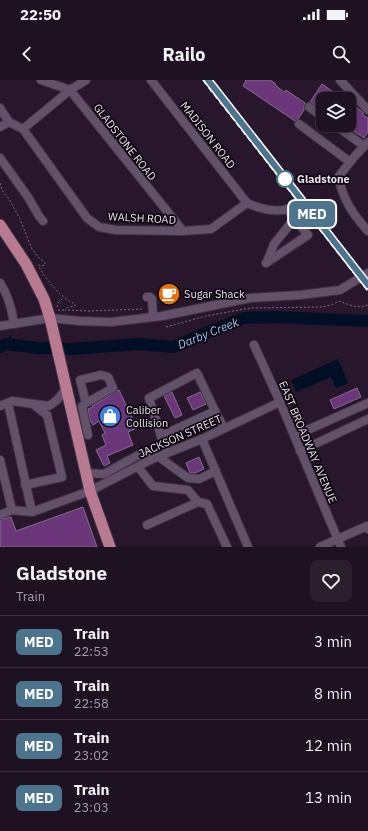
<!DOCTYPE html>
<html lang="en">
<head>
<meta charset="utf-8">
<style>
	body { margin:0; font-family:"IBM Plex Sans",sans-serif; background:#2b1f2e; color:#f1f3f6; height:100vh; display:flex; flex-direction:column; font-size:15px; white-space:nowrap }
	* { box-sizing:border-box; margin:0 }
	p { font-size:13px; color:#a19da5 }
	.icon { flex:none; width:22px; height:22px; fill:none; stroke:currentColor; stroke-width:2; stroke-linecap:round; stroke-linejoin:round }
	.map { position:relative; height:467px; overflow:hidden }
	.side { display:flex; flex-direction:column; background:#1e1121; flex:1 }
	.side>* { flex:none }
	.badge { padding:0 8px; border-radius:6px; font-size:14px; line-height:26px }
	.buttons { position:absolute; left:316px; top:12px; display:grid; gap:8px }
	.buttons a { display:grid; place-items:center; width:40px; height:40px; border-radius:8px; background:#1e1121; box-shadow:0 2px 6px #0003,0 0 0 1px #3c313f; font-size:20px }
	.map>.badge { position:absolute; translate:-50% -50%; box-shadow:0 0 0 2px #fff }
	.round { display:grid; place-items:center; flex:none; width:42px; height:42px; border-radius:8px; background:#2b1f2e }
	.overview { display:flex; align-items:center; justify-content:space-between; height:68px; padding:0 16px }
	h1 { font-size:19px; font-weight:700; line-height:30px }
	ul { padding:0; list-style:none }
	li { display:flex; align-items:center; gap:12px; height:52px; padding:0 16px; border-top:1px solid #3c313f }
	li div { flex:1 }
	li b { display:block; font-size:15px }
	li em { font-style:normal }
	li .badge { min-width:44px; font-weight:700; text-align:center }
	.status { display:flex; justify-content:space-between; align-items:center; height:28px; padding:0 20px; background:#1e1121; direction:ltr }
	.status svg { height:11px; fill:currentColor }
	header { display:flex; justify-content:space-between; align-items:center; height:52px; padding:0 16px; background:#1e1121; font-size:18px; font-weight:700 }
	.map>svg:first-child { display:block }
	.water { fill:#000f23 }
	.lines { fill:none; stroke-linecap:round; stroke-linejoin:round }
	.stream { stroke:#000f23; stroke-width:2 }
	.river { stroke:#000f23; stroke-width:12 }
	.building { fill:#6b377a; stroke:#816e87 }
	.minor-casing { stroke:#403444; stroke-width:10 }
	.major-casing { stroke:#403444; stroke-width:13 }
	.path { stroke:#7b6d7f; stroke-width:1; stroke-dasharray:2 2; stroke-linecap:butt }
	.minor { stroke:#635069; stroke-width:8 }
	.major { stroke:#b87a91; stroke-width:11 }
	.rail { stroke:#d8ccdb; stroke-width:2; stroke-dasharray:6 3; stroke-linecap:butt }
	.line-casing { stroke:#fff; stroke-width:9 }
	.line { stroke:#4c748c; stroke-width:6 }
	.stop-dot { fill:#fff; stroke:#4c748c; stroke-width:2 }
	.labels { text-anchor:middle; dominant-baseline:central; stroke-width:3.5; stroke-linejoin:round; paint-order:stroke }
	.street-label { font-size:11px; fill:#ece1ef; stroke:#0c060f }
	.stop-label { font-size:11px; font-weight:bold; fill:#ece1ef; stroke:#0c060f; text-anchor:start }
	.poi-label { font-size:11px; fill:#ece1ef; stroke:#0c060f; text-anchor:start }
	.water-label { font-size:12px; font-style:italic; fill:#94c3f8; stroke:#0c060f }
</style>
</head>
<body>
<div class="status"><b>22:50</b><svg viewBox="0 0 49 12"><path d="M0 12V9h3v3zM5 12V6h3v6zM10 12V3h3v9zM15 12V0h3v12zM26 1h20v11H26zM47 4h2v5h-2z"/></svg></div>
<header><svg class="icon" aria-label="back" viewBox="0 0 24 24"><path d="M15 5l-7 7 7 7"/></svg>Railo<svg class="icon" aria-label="search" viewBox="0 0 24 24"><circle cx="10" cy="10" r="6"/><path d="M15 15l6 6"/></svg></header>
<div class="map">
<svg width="368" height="467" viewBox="0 0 368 467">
	<rect width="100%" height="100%" fill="#28172c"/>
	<polygon class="water" points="338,279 348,303 336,308 331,297 296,312 291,300"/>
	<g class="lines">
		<polyline class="stream" points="10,256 11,265"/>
		<polyline class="river" points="0,267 6,264 38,268 71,269 139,264 174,267 212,250 244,238 274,237 368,241"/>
	</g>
	<g class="building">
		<polygon points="246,0 270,0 276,4 275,5 284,12 286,10 305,23 304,26 304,30 298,39 295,41 243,6"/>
		<polygon points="322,4 343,19 323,19 323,30 310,22"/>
		<polygon points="349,23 363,32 363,35 368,38 368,52 364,58 349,48"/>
		<polygon points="357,308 361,317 334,329 330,320"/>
		<polygon points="119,310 137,348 128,352 133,365 107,376 110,383 104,386 96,370 106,365 102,355 105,353 99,341 93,345 90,340 88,329 93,327 92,326"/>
		<polygon points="172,312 182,335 175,338 164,316"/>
		<polygon points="200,312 206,324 193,330 187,318"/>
		<polygon points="199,377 204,389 195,393 190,393 186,383"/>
		<polygon points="83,427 97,467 0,467 0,440 11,437 16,451"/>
	</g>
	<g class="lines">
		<g class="minor-casing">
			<g id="minor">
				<polyline points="41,0 70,10 183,151"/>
				<polyline points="151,0 247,123"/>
				<polyline points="340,0 368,30"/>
				<polyline points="309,27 323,37"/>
				<path d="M0,28L9,42L23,49L87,138L99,147L116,150L183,151L211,149L247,123C258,128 275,133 287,129L308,155L266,183"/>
				<polyline points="299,44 350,82"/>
				<polyline points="335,45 364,66"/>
				<polyline points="0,47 9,42"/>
				<polyline points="23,49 70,10 86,0"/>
				<path d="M368,62L355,76L339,96C341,118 354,136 368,151"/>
				<polyline points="0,78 28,117 39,136 43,141"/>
				<polyline points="267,182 274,164 295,138"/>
				<path d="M0,203C9,216 12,229 14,244"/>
				<polyline points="147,217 150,217 152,219 153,237"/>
				<polyline points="0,246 50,238 79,241 111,242 162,236 250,218 300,215 340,210 368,193"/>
				<polyline points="254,265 280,322 341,467"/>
				<polyline points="86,323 80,300 101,295 108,297 113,308 86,323 82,326 88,355"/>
				<polyline points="0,326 12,321 49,326 57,320 66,309"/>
				<polyline points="161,356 149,318 197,293 215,331"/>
				<polyline points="294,356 368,323"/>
				<polyline points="202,359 248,467"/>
				<polyline points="300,371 368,339"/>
				<polyline points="167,373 161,356 215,331 224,348"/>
				<polyline points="159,377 188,398 199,399 216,391"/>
				<polyline points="0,380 12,430"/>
				<polyline points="138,387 153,406 188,410 198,422 207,424 227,467"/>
				<polyline points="86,393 104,394 144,372 150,380"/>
				<polyline points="25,405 62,397 47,335 33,324"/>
				<polyline points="32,432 90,411 150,380 202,359 280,322"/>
				<polyline points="0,435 12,430 32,432 8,323"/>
				<polyline points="147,445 198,422"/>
				<polyline points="320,467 367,446 368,449"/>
			</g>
		</g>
		<g class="major-casing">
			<polyline id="major" points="0,145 26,184 44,219 50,238 86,393 90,411 110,467"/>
		</g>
		<g class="path">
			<polyline points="279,100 284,95"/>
			<path d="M0,103L2,110L9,119L20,139L32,169L38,177L45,183V185L42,186L39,185V187C48,202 59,216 75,224V226L68,227L65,230L89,231L144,229"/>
			<polyline points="57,227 59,222 63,218"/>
			<polyline points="58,230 65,230"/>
			<path d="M166,247L206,236L250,228L322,227L331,225L339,221C350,225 357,229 368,225"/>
		</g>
		<use href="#minor" class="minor"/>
		<use href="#major" class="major"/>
		<polyline class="rail" points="203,0 368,211"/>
	</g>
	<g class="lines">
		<g class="line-casing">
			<polyline id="line" points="208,0 368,205"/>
		</g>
		<use href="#line" class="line"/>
	</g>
	<defs>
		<g id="cafe-disc" transform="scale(1.15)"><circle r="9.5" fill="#e8710a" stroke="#0c060f"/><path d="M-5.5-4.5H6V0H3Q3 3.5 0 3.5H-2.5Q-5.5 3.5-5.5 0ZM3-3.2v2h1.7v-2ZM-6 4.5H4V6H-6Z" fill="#fff"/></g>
		<g id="shop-disc" transform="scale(1.15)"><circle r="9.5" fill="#3f7fe0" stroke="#0c060f"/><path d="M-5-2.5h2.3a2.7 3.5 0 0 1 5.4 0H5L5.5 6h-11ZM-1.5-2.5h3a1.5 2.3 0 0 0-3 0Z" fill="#fff"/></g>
	</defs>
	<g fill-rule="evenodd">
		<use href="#cafe-disc" x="169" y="214"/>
		<use href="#shop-disc" x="110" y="336"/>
	</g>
	<circle class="stop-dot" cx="285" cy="99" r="8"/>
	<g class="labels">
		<g class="street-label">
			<text transform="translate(208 55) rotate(52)">MADISON ROAD</text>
			<text transform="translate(125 62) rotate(52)">GLADSTONE ROAD</text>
			<text transform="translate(142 138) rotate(3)">WALSH ROAD</text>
			<text transform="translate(180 356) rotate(-24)">JACKSON STREET</text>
			<text transform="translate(308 362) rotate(67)">EAST BROADWAY AVENUE</text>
		</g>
		<g class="stop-label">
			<text x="297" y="99">Gladstone</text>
		</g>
		<g class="poi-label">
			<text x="184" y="214">Sugar Shack</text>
			<text x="126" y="330">Caliber<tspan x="126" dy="13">Collision</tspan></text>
		</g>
		<g class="water-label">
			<text transform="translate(208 253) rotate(-22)">Darby Creek</text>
		</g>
	</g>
</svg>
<div class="buttons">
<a><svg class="icon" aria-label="layers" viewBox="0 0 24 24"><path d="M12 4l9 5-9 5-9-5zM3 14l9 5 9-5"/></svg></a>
</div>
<b class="badge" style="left:312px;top:134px;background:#4c748c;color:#fff">MED</b>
</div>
<section class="side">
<div class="overview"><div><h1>Gladstone</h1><p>Train</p></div><a class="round"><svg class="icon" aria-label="heart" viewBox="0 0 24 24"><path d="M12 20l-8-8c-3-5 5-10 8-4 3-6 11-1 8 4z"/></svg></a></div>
<ul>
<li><span class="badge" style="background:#4c748c;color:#fff">MED</span><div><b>Train</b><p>22:53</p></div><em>3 min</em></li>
<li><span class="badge" style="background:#4c748c;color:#fff">MED</span><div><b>Train</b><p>22:58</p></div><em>8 min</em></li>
<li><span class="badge" style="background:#4c748c;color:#fff">MED</span><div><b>Train</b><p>23:02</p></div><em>12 min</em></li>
<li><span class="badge" style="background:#4c748c;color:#fff">MED</span><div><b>Train</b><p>23:03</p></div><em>13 min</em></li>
</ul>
</section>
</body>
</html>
